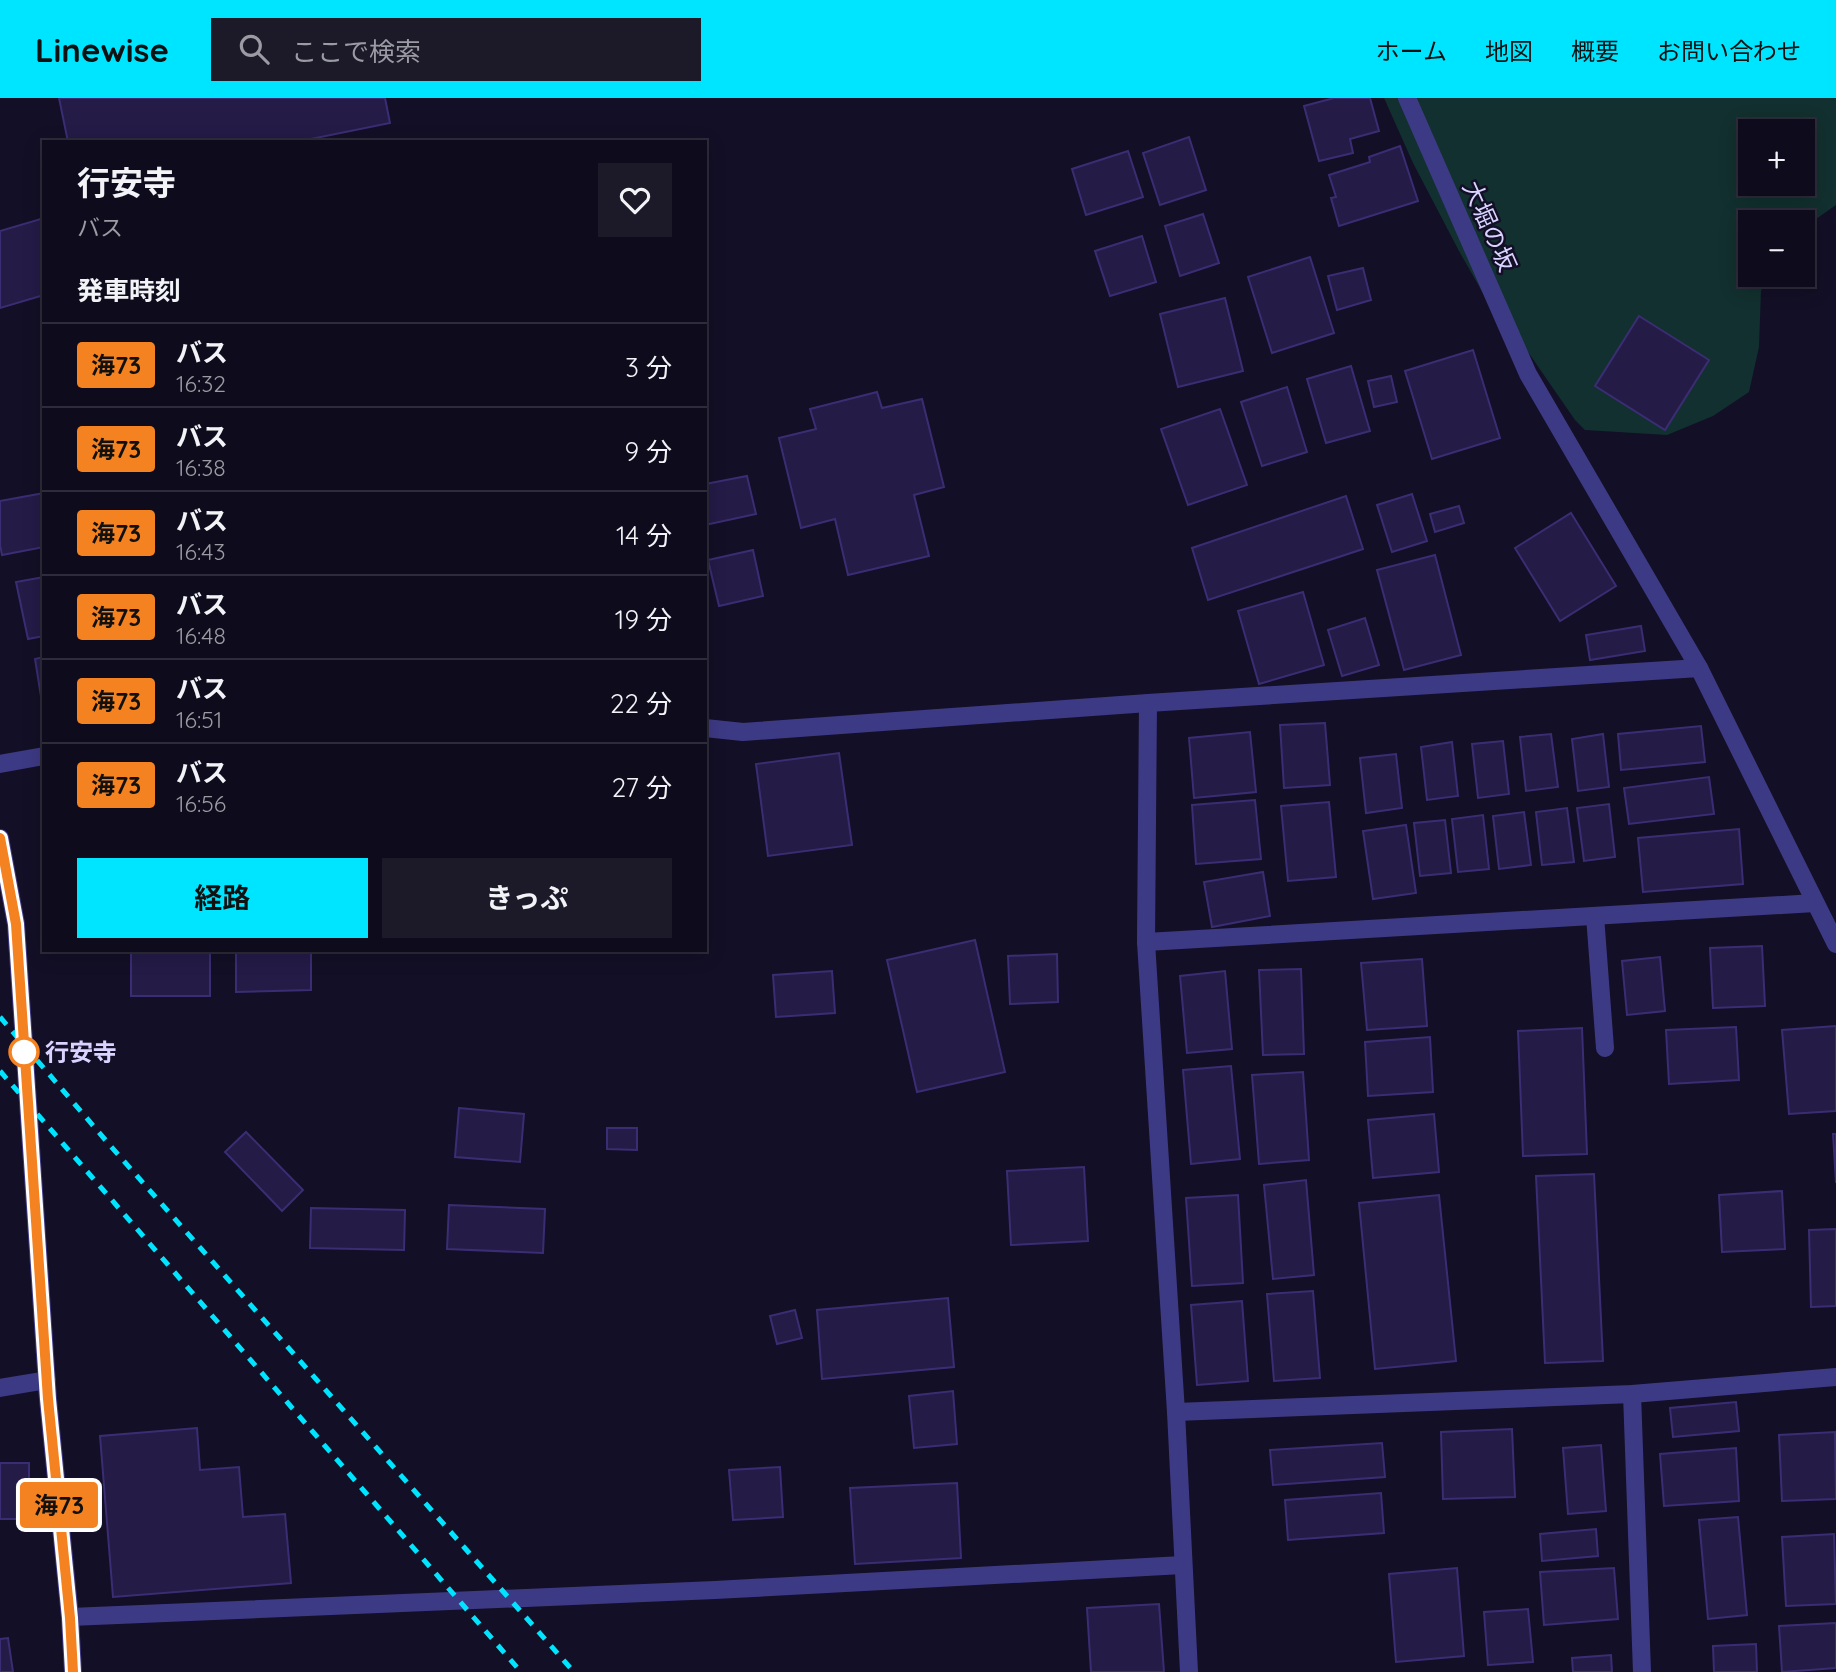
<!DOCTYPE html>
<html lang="ja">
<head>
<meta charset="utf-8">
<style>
	body { margin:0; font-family:Quicksand,"Noto Sans JP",sans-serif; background:#1c1929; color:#f1f3f6; height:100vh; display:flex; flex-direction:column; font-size:26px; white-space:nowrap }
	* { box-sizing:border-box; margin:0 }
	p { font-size:23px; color:#9b9ba3 }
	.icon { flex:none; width:38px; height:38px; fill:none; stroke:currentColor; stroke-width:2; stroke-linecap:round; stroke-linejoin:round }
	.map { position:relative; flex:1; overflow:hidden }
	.drawer { position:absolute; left:42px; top:42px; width:665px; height:812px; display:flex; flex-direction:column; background:#0e0b1c; border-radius:0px; box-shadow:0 4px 18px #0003,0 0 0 2px #2e2b3b }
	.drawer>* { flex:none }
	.badge { padding:0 14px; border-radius:5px; font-size:24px; line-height:46px }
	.buttons { position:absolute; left:1738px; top:21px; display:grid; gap:14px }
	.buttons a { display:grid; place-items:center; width:77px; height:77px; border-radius:0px; background:#0e0b1c; box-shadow:0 4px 18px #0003,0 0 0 2px #2e2b3b; font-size:35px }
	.map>.badge { position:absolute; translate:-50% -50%; box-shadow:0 0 0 4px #fff }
	h2 { padding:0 35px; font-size:26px; line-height:63px }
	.round { display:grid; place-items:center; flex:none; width:74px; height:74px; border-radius:0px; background:#1c1929 }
	.headline { display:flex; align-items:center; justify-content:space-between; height:119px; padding:0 35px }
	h1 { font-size:33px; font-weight:700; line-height:52px }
	.button { display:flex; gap:14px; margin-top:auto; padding:14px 35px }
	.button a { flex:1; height:80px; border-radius:0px; background:#00e5ff; color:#111; font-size:28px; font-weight:700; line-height:80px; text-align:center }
	.button a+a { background:#1c1929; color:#f1f3f6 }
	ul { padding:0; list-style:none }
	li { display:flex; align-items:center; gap:21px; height:84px; padding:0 35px; border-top:2px solid #2e2b3b }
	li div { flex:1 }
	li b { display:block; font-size:26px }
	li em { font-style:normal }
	li .badge { min-width:77px; font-weight:700; text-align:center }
	header { display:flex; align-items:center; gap:42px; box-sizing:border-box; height:98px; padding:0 35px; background:#00e5ff; color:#111 }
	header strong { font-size:33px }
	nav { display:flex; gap:38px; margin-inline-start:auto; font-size:24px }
	.search { width:490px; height:63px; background:#1c1929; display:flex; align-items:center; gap:18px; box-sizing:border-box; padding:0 24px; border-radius:0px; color:#9b9ba3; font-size:26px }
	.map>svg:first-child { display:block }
	.green { fill:#12302f; fill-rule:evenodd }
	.building { fill:#241b47; stroke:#3b2d73; stroke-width:2 }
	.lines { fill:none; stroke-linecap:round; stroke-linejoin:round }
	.service { stroke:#3d3a85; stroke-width:18 }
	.minor { stroke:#3d3a85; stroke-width:18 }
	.rail { stroke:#00e5ff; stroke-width:5; stroke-dasharray:10 9; stroke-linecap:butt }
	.line-casing { stroke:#fff; stroke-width:16 }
	.line { stroke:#f58220; stroke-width:10 }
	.stop-dot { fill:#fff; stroke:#f58220; stroke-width:3.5 }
	.labels { text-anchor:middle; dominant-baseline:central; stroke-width:5; stroke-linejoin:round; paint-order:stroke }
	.street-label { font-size:24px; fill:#d9d4ff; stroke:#130f26 }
	.stop-label { font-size:24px; font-weight:bold; fill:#d9d4ff; stroke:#130f26; text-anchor:start }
</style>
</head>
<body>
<header>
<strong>Linewise</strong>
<div class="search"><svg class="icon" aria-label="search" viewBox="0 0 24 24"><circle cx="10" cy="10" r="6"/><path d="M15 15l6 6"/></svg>ここで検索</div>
<nav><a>ホーム</a><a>地図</a><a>概要</a><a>お問い合わせ</a></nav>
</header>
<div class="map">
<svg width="1836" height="1574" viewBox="0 0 1836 1574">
	<rect width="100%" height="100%" fill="#130f26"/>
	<path class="green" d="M1384,0H1836V107L1803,130L1802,124H1750V177H1767L1761,193L1759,249L1749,294L1713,318L1667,337L1585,332L1575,322L1528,254L1497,220L1459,153L1413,65ZM1750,33H1802V86H1750Z"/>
	<g class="building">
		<polygon points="59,0 385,0 390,25 296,44 68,44"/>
		<polygon points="1334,0 1370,0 1379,33 1350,41 1353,55 1319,63 1304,8"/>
		<polygon points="1189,39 1206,92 1160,107 1143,55"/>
		<polygon points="1400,48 1418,103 1339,128 1331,100 1336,99 1329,77 1370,64 1369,59"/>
		<polygon points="1128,53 1143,99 1086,117 1072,71"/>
		<polygon points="1203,116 1219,165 1180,178 1165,128"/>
		<polygon points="44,120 44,197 0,210 0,133"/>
		<polygon points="1142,138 1156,184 1110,198 1095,153"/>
		<polygon points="1310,159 1334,235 1272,255 1248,179"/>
		<polygon points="1363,170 1371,202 1337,212 1328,178"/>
		<polygon points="1225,200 1243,273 1178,289 1160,216"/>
		<polygon points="1639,218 1709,262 1665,332 1595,288"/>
		<polygon points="1473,252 1500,340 1432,361 1405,273"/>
		<polygon points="1351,268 1370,333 1326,345 1307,281"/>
		<polygon points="1391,278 1397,304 1374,309 1368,283"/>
		<polygon points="1287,289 1307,354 1262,368 1241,304"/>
		<polygon points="877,294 882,310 922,301 944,389 914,397 929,458 848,477 835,421 801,430 779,340 816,331 810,311"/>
		<polygon points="1220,311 1247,387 1188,407 1161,331"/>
		<polygon points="747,378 756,416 705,427 705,386"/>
		<polygon points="44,395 44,449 2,457 0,447 0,403"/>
		<polygon points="1412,396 1427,443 1392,454 1377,407"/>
		<polygon points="1346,398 1363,451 1208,502 1192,450"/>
		<polygon points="1459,408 1464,425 1435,434 1430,416"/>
		<polygon points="1571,415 1616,488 1560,523 1515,450"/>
		<polygon points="753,452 763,498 719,508 708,462"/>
		<polygon points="1435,457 1461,557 1404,572 1377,472"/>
		<polygon points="44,479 44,538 28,541 16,484"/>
		<polygon points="1303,494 1324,567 1259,586 1238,513"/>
		<polygon points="1365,520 1379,567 1342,578 1328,532"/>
		<polygon points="1641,528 1645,553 1590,562 1586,537"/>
		<polygon points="44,559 44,617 35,561"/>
		<polygon points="1325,625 1330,687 1284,690 1280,627"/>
		<polygon points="1701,628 1705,664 1621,672 1618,636"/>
		<polygon points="1250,634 1256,694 1194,700 1189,640"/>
		<polygon points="1551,636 1558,689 1526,693 1520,639"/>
		<polygon points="1603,636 1609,689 1578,693 1572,641"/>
		<polygon points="1503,643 1509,696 1478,700 1472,646"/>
		<polygon points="1452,644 1458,698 1427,702 1421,649"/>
		<polygon points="839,655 852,747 768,758 756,666"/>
		<polygon points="1396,656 1402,710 1366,715 1360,660"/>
		<polygon points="1709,679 1714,716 1629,726 1624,690"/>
		<polygon points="1255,702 1261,761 1196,766 1192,707"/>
		<polygon points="1329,704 1336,779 1288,783 1281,708"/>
		<polygon points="1609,706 1615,759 1584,763 1577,710"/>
		<polygon points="1567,710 1574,764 1542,767 1536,714"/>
		<polygon points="1524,714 1531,767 1499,771 1493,718"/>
		<polygon points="1483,717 1489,771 1458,774 1452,721"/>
		<polygon points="1445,722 1451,775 1420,778 1414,725"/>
		<polygon points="1406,727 1416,795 1373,801 1363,733"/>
		<polygon points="1739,731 1743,786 1643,794 1638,740"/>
		<polygon points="1263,774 1270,818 1212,829 1204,784"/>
		<polygon points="975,842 1005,974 917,994 887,862"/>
		<polygon points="1762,848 1765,908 1713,910 1710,850"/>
		<rect x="131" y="852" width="79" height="46"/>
		<polygon points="236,852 311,852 311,892 236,894"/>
		<polygon points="1057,856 1058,904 1010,906 1008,858"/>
		<polygon points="1660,859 1665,913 1627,917 1622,863"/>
		<polygon points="1422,861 1427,928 1367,932 1361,865"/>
		<polygon points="1301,871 1304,956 1263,957 1259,872"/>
		<polygon points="832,873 835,915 776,919 773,877"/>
		<polygon points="1225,873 1232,951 1187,955 1180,878"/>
		<polygon points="1836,928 1836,1013 1789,1016 1782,932"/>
		<polygon points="1736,929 1739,982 1669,986 1666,932"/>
		<polygon points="1582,930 1587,1056 1523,1058 1518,933"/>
		<polygon points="1430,939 1433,994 1368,998 1365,944"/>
		<polygon points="1231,968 1240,1061 1191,1066 1183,972"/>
		<polygon points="1303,974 1309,1062 1259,1066 1252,977"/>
		<polygon points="459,1010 524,1016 520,1064 455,1059"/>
		<polygon points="1434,1016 1439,1074 1373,1080 1368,1022"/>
		<polygon points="607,1030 637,1030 637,1052 607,1051"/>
		<polygon points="246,1034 303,1092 282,1113 225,1054"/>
		<polygon points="1833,1036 1836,1036 1836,1085"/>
		<polygon points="1084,1069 1088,1143 1011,1147 1007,1073"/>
		<polygon points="1594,1076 1603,1263 1545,1265 1536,1078"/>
		<polygon points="1306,1082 1314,1177 1273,1181 1264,1087"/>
		<polygon points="1782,1093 1785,1151 1722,1154 1719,1097"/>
		<polygon points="1238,1097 1243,1185 1192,1188 1186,1100"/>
		<polygon points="1439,1097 1456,1263 1375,1271 1359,1105"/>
		<polygon points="449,1107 545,1111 543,1155 447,1151"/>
		<polygon points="311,1110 405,1112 404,1152 310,1150"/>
		<polygon points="1836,1131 1836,1208 1811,1209 1809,1132"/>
		<polygon points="1313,1193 1320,1280 1274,1283 1267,1196"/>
		<polygon points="948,1200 954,1269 822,1281 817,1212"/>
		<polygon points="1242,1203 1248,1283 1197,1287 1191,1207"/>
		<polygon points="795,1212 802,1240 777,1246 770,1218"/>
		<polygon points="953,1293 957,1346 914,1350 909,1298"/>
		<polygon points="1736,1304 1739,1333 1673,1339 1670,1310"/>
		<polygon points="197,1330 200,1372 239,1369 243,1419 285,1416 291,1485 113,1499 100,1338"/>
		<polygon points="1512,1331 1515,1399 1443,1401 1441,1334"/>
		<polygon points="1835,1334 1836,1401 1782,1403 1779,1337"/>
		<polygon points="1382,1345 1385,1379 1273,1387 1270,1352"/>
		<polygon points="1601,1347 1606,1413 1568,1416 1563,1350"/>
		<polygon points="1736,1350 1739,1403 1664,1408 1660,1356"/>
		<rect x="0" y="1365" width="29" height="56"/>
		<polygon points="780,1369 783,1419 733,1422 729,1372"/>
		<polygon points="957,1385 961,1460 855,1466 850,1390"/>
		<polygon points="1381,1395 1384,1435 1288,1442 1285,1402"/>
		<polygon points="1738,1419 1747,1517 1708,1521 1699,1422"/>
		<polygon points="1596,1431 1598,1458 1542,1463 1540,1436"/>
		<polygon points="1834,1436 1836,1506 1786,1508 1782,1439"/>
		<polygon points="1457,1470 1464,1558 1396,1564 1389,1476"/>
		<polygon points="1614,1470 1618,1521 1544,1527 1540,1474"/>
		<polygon points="1159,1506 1164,1574 1091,1574 1087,1510"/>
		<polygon points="1528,1511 1533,1564 1488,1567 1484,1514"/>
		<polygon points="1836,1525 1836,1570 1782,1574 1779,1528"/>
		<polygon points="8,1540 13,1574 0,1574 0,1541"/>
		<polygon points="1756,1546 1757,1574 1714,1574 1713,1548"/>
		<polygon points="1611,1557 1612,1574 1573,1574 1572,1560"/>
	</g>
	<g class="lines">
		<g class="service">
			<polyline points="1595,818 1605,950"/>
			<polyline points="0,1290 47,1282"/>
		</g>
		<g class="minor">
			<polyline points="1407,0 1528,276 1699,570 1836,846"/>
			<polyline points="1148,605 1146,844 1176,1314 1189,1574"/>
			<polyline points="705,630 743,634 1148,605 1699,570"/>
			<polyline points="0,666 44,658"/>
			<polyline points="0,740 16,826 48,1301 70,1519 73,1574"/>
			<polyline points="1146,844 1815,805"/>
			<polyline points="1632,1296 1642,1574"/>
			<polyline points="1176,1314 1632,1296 1836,1279"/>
			<polyline points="70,1519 715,1492 1183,1467"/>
		</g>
		<g class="rail">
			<polyline points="0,919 108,1045 574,1574"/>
			<polyline points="0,973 521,1574"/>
		</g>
	</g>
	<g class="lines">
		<g class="line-casing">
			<polyline id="line" points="0,740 16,826 48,1301 70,1520 73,1574"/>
		</g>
		<use href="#line" class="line"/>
	</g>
	<circle class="stop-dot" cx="24" cy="954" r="14"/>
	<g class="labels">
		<g class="street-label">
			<text transform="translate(1490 128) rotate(66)">大堀の坂</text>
		</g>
		<g class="stop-label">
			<text x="45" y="954">行安寺</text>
		</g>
	</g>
</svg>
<div class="buttons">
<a>+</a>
<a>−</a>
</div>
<b class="badge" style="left:59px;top:1407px;background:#f58220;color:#111">海73</b>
<section class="drawer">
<div class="headline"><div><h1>行安寺</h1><p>バス</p></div><a class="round"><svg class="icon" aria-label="heart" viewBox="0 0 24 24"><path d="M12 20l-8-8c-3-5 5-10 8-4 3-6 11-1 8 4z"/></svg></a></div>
<h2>発車時刻</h2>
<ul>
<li><span class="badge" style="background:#f58220;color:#111">海73</span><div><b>バス</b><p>16:32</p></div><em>3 分</em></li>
<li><span class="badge" style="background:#f58220;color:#111">海73</span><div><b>バス</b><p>16:38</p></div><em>9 分</em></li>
<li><span class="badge" style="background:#f58220;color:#111">海73</span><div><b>バス</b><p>16:43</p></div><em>14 分</em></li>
<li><span class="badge" style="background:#f58220;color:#111">海73</span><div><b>バス</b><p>16:48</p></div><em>19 分</em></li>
<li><span class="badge" style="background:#f58220;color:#111">海73</span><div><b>バス</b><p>16:51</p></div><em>22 分</em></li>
<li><span class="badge" style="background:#f58220;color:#111">海73</span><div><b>バス</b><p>16:56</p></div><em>27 分</em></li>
</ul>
<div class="button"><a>経路</a><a>きっぷ</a></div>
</section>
</div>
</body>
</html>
